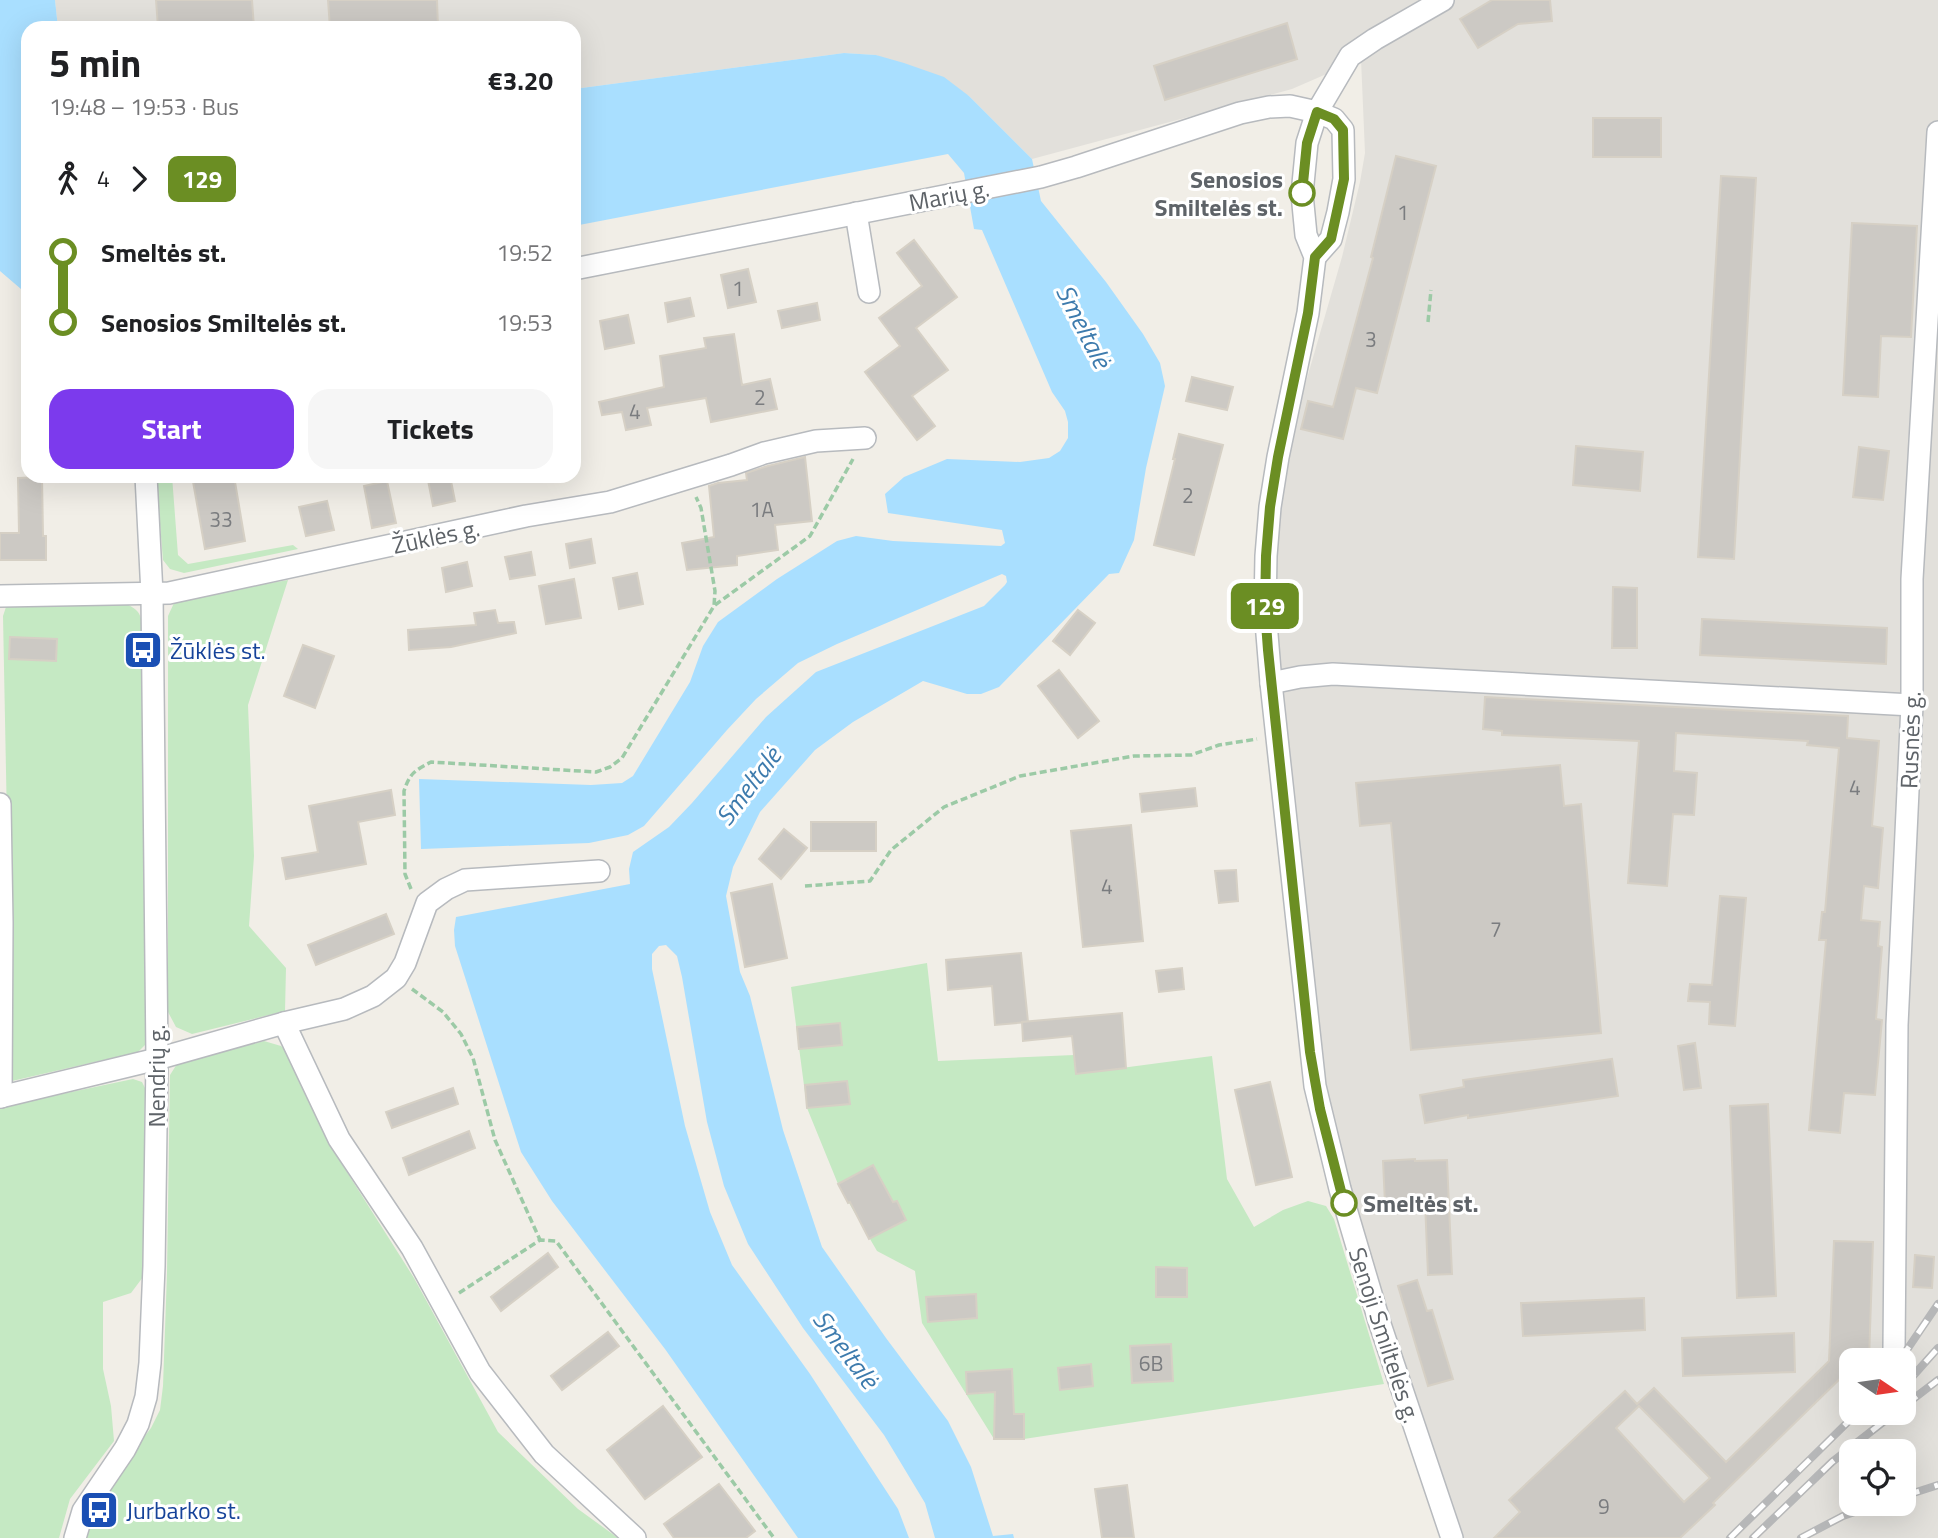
<!DOCTYPE html>
<html lang="en">
<head>
<meta charset="utf-8">
<style>
	body { margin:0; font-family:"Titillium Web",sans-serif; background:#f6f6f6; color:#202124; height:100vh; display:flex; flex-direction:column; font-size:26px; white-space:nowrap }
	* { box-sizing:border-box; margin:0 }
	p { font-size:23px; color:#757577 }
	.icon { flex:none; width:38px; height:38px; fill:none; stroke:currentColor; stroke-width:2; stroke-linecap:round; stroke-linejoin:round }
	.map { position:relative; flex:1; overflow:hidden }
	.drawer { position:absolute; left:21px; top:21px; width:560px; height:462px; display:flex; flex-direction:column; background:#fff; border-radius:21px; box-shadow:0 7px 28px #0002 }
	.drawer>* { flex:none }
	.badge { padding:0 14px; border-radius:10px; font-size:24px; line-height:46px }
	.needle { width:46px; rotate:103deg }
	.tools { position:absolute; left:1839px; top:1348px; display:grid; gap:14px }
	.tools a { display:grid; place-items:center; width:77px; height:77px; border-radius:14px; background:#fff; box-shadow:0 7px 28px #0002; font-size:35px }
	.map>.badge { position:absolute; translate:-50% -50%; box-shadow:0 0 0 4px #fff }
	.legs { display:flex; align-items:center; gap:10px; height:77px; padding:0 28px; font-size:23px }
	.legs p { margin-inline-start:auto }
	.summary { display:flex; align-items:center; justify-content:space-between; height:119px; padding:0 28px }
	h1 { font-size:38px; font-weight:700; line-height:52px }
	.button { display:flex; gap:14px; margin-top:auto; padding:14px 28px }
	.button a { flex:1; height:80px; border-radius:21px; background:#7c3aed; color:#fff; font-size:28px; font-weight:700; line-height:80px; text-align:center }
	.button a+a { background:#f6f6f6; color:#202124 }
	ul { padding:0 28px; list-style:none }
	li { display:flex; align-items:center; gap:24px; height:70px; font-size:26px }
	li i { display:grid; place-items:center; width:10px; height:100%; margin:0 9px; background:currentColor }
	li i::after { content:''; width:18px; height:18px; margin:-9px; border:5px solid; border-radius:50%; background:#fff }
	li p { margin-inline-start:auto }
	li:first-child i { background:linear-gradient(#0000 50%,currentColor 0) }
	li:last-child i { background:linear-gradient(currentColor 50%,#0000 0) }
	.map>svg:first-child { display:block }
	.industrial { fill:#e2e0db; fill-rule:evenodd }
	.green { fill:#c5e9c3 }
	.water { fill:#a9dfff }
	.building { fill:#ccc9c4; stroke:#d6d0c5; stroke-width:2; fill-rule:evenodd }
	.lines { fill:none; stroke-linecap:round; stroke-linejoin:round }
	.street-casing { stroke:#b7babe; stroke-width:24 }
	.path { stroke:#9ccaa6; stroke-width:3.5; stroke-dasharray:7 3.5; stroke-linecap:butt }
	.street { stroke:#fff; stroke-width:21 }
	.rail-casing { stroke:#b6b7b8; stroke-width:8 }
	.rail { stroke:#fff; stroke-width:5; stroke-dasharray:16; stroke-linecap:butt }
	.line-1-casing { stroke:#fff; stroke-width:16 }
	.line-1 { stroke:#6b8e23; stroke-width:10 }
	.stop-1-dot { fill:#fff; stroke:#6b8e23; stroke-width:3.5 }
	.labels { text-anchor:middle; dominant-baseline:central; stroke-width:6; stroke-linejoin:round; paint-order:stroke }
	.number-label { font-size:21px; fill:#7a7c7f }
	.stop-label { font-size:24px; font-weight:bold; fill:#5e6368; stroke:#fff; text-anchor:end }
	.street-label { font-size:24px; fill:#5e6368; stroke:#fff }
	.transit-label { font-size:24px; fill:#164399; stroke:#fff; text-anchor:start }
	.water-label { font-size:26px; font-style:italic; fill:#3d7bad; stroke:#fff }
</style>
</head>
<body>
<div class="map">
<svg width="1938" height="1538" viewBox="0 0 1938 1538">
	<rect width="100%" height="100%" fill="#f1eee7"/>
	<path class="industrial" d="M55,0H1938V1538H1461L1402,1362L1349,1189L1324,1086L1274,640L1275,558L1283,473L1299,406L1342,257L1360,182L1365,153L1361,59L1292,89L1032,159L969,96L876,55L844,53L574,89V28H58ZM1852,1360H1904V1412H1852ZM1852,1451H1904V1503H1852Z"/>
	<g class="green">
		<polygon points="156,476 172,476 178,555 188,564 293,545 298,549 184,573 170,569 163,560"/>
		<polygon points="288,580 248,705 254,856 249,926 286,968 285,1011 192,1034 176,1027 168,1012 168,616 174,603 188,598"/>
		<path d="M124,603C140,610 141,614 143,631L146,1044L138,1052L12,1081L3,616L7,604Z"/>
		<polygon points="927,963 938,1061 1074,1055 1076,1074 1212,1056 1227,1179 1254,1227 1283,1210 1308,1201 1326,1206 1334,1219 1384,1384 1024,1439 994,1439 922,1323 915,1271 877,1251 838,1184 807,1108 791,987"/>
		<polygon points="264,1041 281,1046 291,1055 333,1150 414,1278 498,1432 578,1509 618,1538 84,1538 86,1526 122,1465 151,1428 160,1410 163,1386 167,1273 170,1075 177,1064"/>
		<polygon points="133,1079 142,1082 145,1088 143,1277 131,1293 103,1302 103,1369 111,1406 114,1441 70,1499 59,1538 0,1538 0,1107"/>
	</g>
	<g class="water">
		<polygon points="0,0 55,0 58,28 28,28 28,295 0,271"/>
		<polygon points="844,53 876,55 904,63 944,77 969,96 1032,159 1041,201 1106,282 1143,334 1160,363 1165,386 1146,468 1134,540 1119,573 1109,574 999,687 981,694 967,694 923,681 853,722 815,750 760,812 733,867 726,896 740,972 750,996 783,1130 822,1247 886,1338 948,1421 971,1467 993,1536 1013,1534 1014,1538 935,1538 925,1503 884,1435 803,1328 748,1244 724,1186 707,1122 682,977 677,956 666,945 659,946 652,954 652,969 685,1126 710,1212 732,1265 810,1374 898,1509 909,1538 798,1538 665,1349 552,1201 521,1152 455,946 454,930 456,917 630,884 629,869 633,852 669,827 692,803 766,717 816,672 984,606 1005,585 1007,582 1006,576 1002,574 837,644 798,663 756,699 727,730 644,826 628,835 589,843 421,849 419,779 591,785 622,783 633,776 690,682 703,646 718,622 777,579 837,541 856,536 893,541 1001,546 1005,543 1002,530 888,513 885,494 904,477 947,459 1020,462 1049,458 1060,451 1068,438 1068,422 1065,411 1052,392 982,230 974,229 964,173 948,154 574,226 574,89"/>
	</g>
	<g class="building">
		<polygon points="156,0 252,0 254,28 158,27"/>
		<polygon points="328,0 437,0 438,28 330,28"/>
		<polygon points="1492,0 1550,0 1552,21 1518,24 1478,48 1460,19"/>
		<polygon points="1287,23 1297,59 1165,100 1154,66"/>
		<rect x="1593" y="118" width="68" height="39"/>
		<polygon points="1396,156 1436,166 1377,393 1356,388 1343,439 1301,429 1308,401 1333,407 1373,258 1371,257"/>
		<polygon points="1721,176 1756,178 1734,559 1698,557"/>
		<polygon points="1852,223 1917,226 1911,337 1881,336 1878,397 1843,395"/>
		<polygon points="914,240 957,297 916,328 948,370 912,396 935,426 917,440 865,372 900,346 879,318 922,286 897,253"/>
		<polygon points="748,269 756,302 728,308 721,275"/>
		<polygon points="690,298 694,316 668,322 665,303"/>
		<polygon points="817,303 820,320 782,328 778,311"/>
		<polygon points="628,315 634,343 605,349 600,321"/>
		<polygon points="734,334 742,385 770,379 777,409 711,422 706,398 647,408 651,425 626,430 622,412 602,415 599,402 664,387 660,356 706,348 704,338"/>
		<polygon points="1192,377 1233,387 1227,410 1186,401"/>
		<polygon points="1179,434 1223,445 1194,555 1154,545 1175,459 1173,459"/>
		<polygon points="1576,446 1643,452 1640,491 1573,485"/>
		<polygon points="1859,447 1889,451 1883,500 1853,497"/>
		<polygon points="805,457 812,521 775,525 778,550 737,556 737,565 687,570 682,543 714,537 709,486 718,483 747,480 746,473 768,466"/>
		<polygon points="192,476 234,476 245,541 205,549"/>
		<polygon points="450,476 455,501 433,506 428,480"/>
		<polygon points="42,477 43,536 46,536 46,560 0,560 0,533 19,533 18,478"/>
		<polygon points="387,481 396,523 372,528 364,486"/>
		<polygon points="327,501 334,530 306,536 299,507"/>
		<polygon points="591,539 595,563 570,568 566,544"/>
		<polygon points="531,552 535,575 510,579 505,557"/>
		<polygon points="467,562 472,586 446,592 442,568"/>
		<polygon points="637,573 643,604 619,609 613,578"/>
		<polygon points="574,579 581,618 546,624 539,586"/>
		<polygon points="1613,587 1637,588 1637,648 1612,648"/>
		<polygon points="495,610 498,623 514,622 516,633 451,647 409,650 408,630 476,625 474,613"/>
		<polygon points="1078,610 1095,623 1070,655 1053,641"/>
		<polygon points="1702,619 1887,628 1886,664 1700,655"/>
		<polygon points="10,637 57,639 56,661 9,659"/>
		<polygon points="303,645 334,656 315,708 284,696"/>
		<polygon points="1059,670 1099,721 1078,738 1038,686"/>
		<polygon points="1485,697 1848,716 1847,738 1879,741 1872,826 1883,828 1878,888 1864,886 1861,920 1880,922 1878,946 1882,947 1876,1019 1882,1020 1875,1095 1844,1093 1840,1133 1809,1130 1826,940 1819,940 1822,912 1825,912 1839,748 1807,745 1808,741 1676,733 1674,771 1697,773 1694,815 1673,814 1667,886 1628,883 1639,741 1502,735 1502,731 1483,729"/>
		<polygon points="1560,765 1564,806 1581,804 1601,1033 1411,1050 1391,823 1360,826 1356,783"/>
		<polygon points="1195,788 1197,806 1142,812 1140,794"/>
		<polygon points="391,790 395,815 358,822 366,864 286,879 282,858 318,852 309,806"/>
		<rect x="811" y="822" width="65" height="29"/>
		<polygon points="1131,825 1143,941 1083,947 1071,831"/>
		<polygon points="784,829 807,848 781,879 759,859"/>
		<polygon points="1236,870 1238,901 1219,903 1215,871"/>
		<polygon points="772,884 787,958 745,967 731,893"/>
		<polygon points="1720,896 1746,898 1735,1026 1709,1024 1710,1002 1688,1001 1690,984 1712,985"/>
		<polygon points="386,914 394,934 316,965 308,945"/>
		<polygon points="1021,953 1028,1022 995,1025 992,986 948,990 946,960"/>
		<polygon points="1182,968 1184,989 1159,992 1156,971"/>
		<polygon points="1122,1013 1126,1068 1076,1074 1072,1036 1023,1041 1022,1022"/>
		<polygon points="840,1023 842,1045 799,1049 797,1027"/>
		<polygon points="1695,1043 1701,1088 1684,1090 1678,1046"/>
		<polygon points="1612,1059 1618,1096 1468,1118 1468,1115 1425,1123 1420,1095 1464,1087 1463,1080"/>
		<polygon points="847,1081 850,1104 807,1108 805,1085"/>
		<polygon points="1270,1082 1292,1177 1256,1185 1235,1090"/>
		<polygon points="453,1088 458,1104 392,1128 386,1112"/>
		<polygon points="1768,1104 1776,1296 1737,1298 1730,1106"/>
		<polygon points="469,1131 475,1148 409,1175 403,1158"/>
		<polygon points="1415,1159 1415,1161 1447,1160 1452,1274 1428,1275 1425,1201 1385,1204 1383,1161"/>
		<polygon points="873,1165 893,1202 897,1201 906,1220 869,1239 850,1202 848,1203 838,1184"/>
		<path d="M1834,1241L1873,1242L1869,1360H1852V1367L1713,1503L1715,1505L1680,1538H1494L1520,1512L1509,1500L1625,1391L1637,1404L1654,1388L1726,1462L1829,1361ZM1639,1406L1710,1478L1684,1502L1616,1428Z"/>
		<polygon points="548,1253 558,1267 501,1311 491,1297"/>
		<polygon points="1915,1255 1934,1257 1932,1288 1913,1287"/>
		<polygon points="1156,1267 1187,1268 1187,1297 1156,1297"/>
		<polygon points="1417,1280 1427,1311 1432,1310 1453,1379 1428,1386 1398,1286"/>
		<polygon points="976,1294 977,1318 928,1322 926,1297"/>
		<polygon points="1644,1298 1645,1330 1523,1336 1521,1303"/>
		<polygon points="608,1332 619,1346 562,1390 551,1376"/>
		<polygon points="1794,1333 1795,1372 1683,1376 1682,1338"/>
		<polygon points="1171,1344 1173,1381 1132,1383 1130,1346"/>
		<polygon points="1091,1364 1093,1386 1060,1390 1058,1368"/>
		<polygon points="1012,1369 1014,1414 1024,1414 1024,1439 994,1439 995,1392 967,1394 966,1372"/>
		<polygon points="663,1406 702,1457 645,1499 607,1450"/>
		<polygon points="719,1484 755,1531 746,1538 674,1538 664,1524"/>
		<polygon points="1127,1485 1134,1538 1102,1538 1095,1489"/>
	</g>
	<g class="lines">
		<g class="street-casing">
			<g id="street">
				<polyline points="1443,0 1375,39 1350,56 1317,112 1307,143 1302,194 1306,235 1315,257 1308,313 1278,457 1270,507 1266,556 1265,610 1271,683 1315,1086 1340,1189 1380,1324 1452,1538"/>
				<polyline points="856,213 869,292"/>
				<polyline points="574,269 1041,177 1076,167 1240,113 1269,107 1290,106 1317,112 1334,119 1343,130 1344,179 1338,212 1331,239 1315,257"/>
				<polyline points="0,596 169,593 526,516 610,502 731,465 764,453 816,441 865,438"/>
				<polyline points="1271,683 1300,677 1333,674 1912,705"/>
				<polyline points="0,804 2,923 1,1097"/>
				<polyline points="284,1023 339,1139 412,1248 480,1372 544,1454 635,1538"/>
				<polyline points="0,1097 157,1059 284,1023 344,1009 373,996 396,978 405,963 427,903 446,889 465,880 599,871"/>
				<polyline points="1894,1349 1897,1025 1912,705 1912,579 1938,132"/>
				<polyline points="75,1538 83,1511 125,1449 138,1424 146,1397 150,1363 154,1266 157,1059 152,594 146,476"/>
			</g>
		</g>
		<g class="path">
			<polyline points="1428,322 1431,290"/>
			<polyline points="715,605 810,536 853,459"/>
			<polyline points="805,886 870,881 891,850 944,807 1020,776 1134,756 1191,755 1219,745 1257,739"/>
			<path d="M411,889L405,874L404,791C410,773 414,771 431,762L596,772L610,767L622,758L714,606L715,591L701,508L696,497"/>
			<polyline points="412,989 443,1012 461,1034 473,1058 495,1140 540,1240"/>
			<polyline points="459,1293 540,1240 556,1241 774,1538"/>
		</g>
		<use href="#street" class="street"/>
		<g class="rail-casing">
			<g id="rail">
				<polyline points="1900,1360 1938,1304"/>
				<polyline points="1904,1386 1938,1348"/>
				<polyline points="1904,1406 1938,1380"/>
				<polyline points="1904,1496 1938,1485"/>
				<polyline points="1730,1538 1858,1412"/>
				<polyline points="1753,1538 1832,1462 1896,1412"/>
				<polyline points="1801,1538 1843,1516 1881,1503"/>
			</g>
		</g>
		<use href="#rail" class="rail"/>
	</g>
	<g class="lines">
		<g class="line-1-casing">
			<polyline id="line-1" points="1302,193 1307,143 1317,112 1334,119 1343,130 1344,179 1331,239 1315,257 1308,313 1278,457 1270,507 1266,556 1265,610 1268,650 1310,1052 1320,1109 1344,1203"/>
		</g>
		<use href="#line-1" class="line-1"/>
	</g>
	<defs>
		<g id="bus-square" transform="scale(2.0125)"><rect x="-9" y="-9" width="18" height="18" rx="4" fill="#1a4fb4" stroke="#fff"/><path d="M-5-6H5V4H4V6H2V4H-2V6H-4V4H-5ZM-3.5-4V0h7V-4ZM-3.5 1.2v1.5H-2V1.2ZM2 1.2v1.5H3.5V1.2Z" fill="#fff"/></g>
	</defs>
	<g fill-rule="evenodd">
		<use href="#bus-square" x="143" y="650"/>
		<use href="#bus-square" x="99" y="1510"/>
	</g>
	<g class="stop-1-dot">
		<circle cx="1302" cy="193" r="12"/>
		<circle cx="1344" cy="1203" r="12"/>
	</g>
	<g class="labels">
		<g class="number-label">
			<text x="1403" y="212">1</text>
			<text x="738" y="288">1</text>
			<text x="1371" y="339">3</text>
			<text x="760" y="397">2</text>
			<text x="635" y="411">4</text>
			<text x="1188" y="495">2</text>
			<text x="762" y="509">1A</text>
			<text x="221" y="519">33</text>
			<text x="1855" y="787">4</text>
			<text x="1107" y="886">4</text>
			<text x="1496" y="929">7</text>
			<text x="1151" y="1363">6B</text>
			<text x="1604" y="1506">9</text>
		</g>
		<g class="stop-label">
			<text x="1283" y="179">Senosios<tspan x="1283" dy="28">Smiltelės st.</tspan></text>
			<text x="1363" y="1203" text-anchor="start">Smeltės st.</text>
		</g>
		<g class="street-label">
			<text transform="translate(949 195) rotate(-11)">Marių g.</text>
			<text transform="translate(436 536) rotate(-12)">Žūklės g.</text>
			<text transform="translate(1910 740) rotate(-88)">Rusnės g.</text>
			<text transform="translate(156 1076) rotate(-90)">Nendrių g.</text>
			<text transform="translate(1385 1335) rotate(72)">Senoji Smiltelės g.</text>
		</g>
		<g class="transit-label">
			<text x="170" y="650">Žūklės st.</text>
			<text x="126" y="1510">Jurbarko st.</text>
		</g>
		<g class="water-label">
			<text transform="translate(1084 326) rotate(63)">Smeltalė</text>
			<text transform="translate(748 786) rotate(-53)">Smeltalė</text>
			<text transform="translate(846 1349) rotate(53)">Smeltalė</text>
		</g>
	</g>
</svg>
<div class="tools">
<a><svg class="needle" viewBox="-14 -14 28 28"><path d="M0-13l5 13h-10z" fill="#e53935"/><path d="M0 13l5-13h-10z" fill="#757577"/></svg></a>
<a><svg class="icon" aria-label="locate" viewBox="0 0 24 24"><circle cx="12" cy="12" r="6"/><path d="M12 2v4M12 18v4M2 12h4M18 12h4"/></svg></a>
</div>
<b class="badge" style="left:1265px;top:606px;background:#6b8e23;color:#fff">129</b>
<section class="drawer">
<div class="summary"><div><h1>5 min</h1><p>19:48 – 19:53 · Bus</p></div><b>€3.20</b></div>
<div class="legs"><svg class="icon" aria-label="walk" viewBox="0 0 24 24"><circle cx="13" cy="4" r="2"/><path d="M13 8l-2 6 4 7M11 14l-3 7M7 12l3-4h3l4 4"/></svg>4<svg class="icon" aria-label="forward" viewBox="0 0 24 24"><path d="M9 5l7 7-7 7"/></svg><b class="badge" style="background:#6b8e23;color:#fff">129</b></div>
<ul>
<li><i style="color:#6b8e23"></i><b>Smeltės st.</b><p>19:52</p></li>
<li><i style="color:#6b8e23"></i><b>Senosios Smiltelės st.</b><p>19:53</p></li>
</ul>
<div class="button"><a>Start</a><a>Tickets</a></div>
</section>
</div>
</body>
</html>
